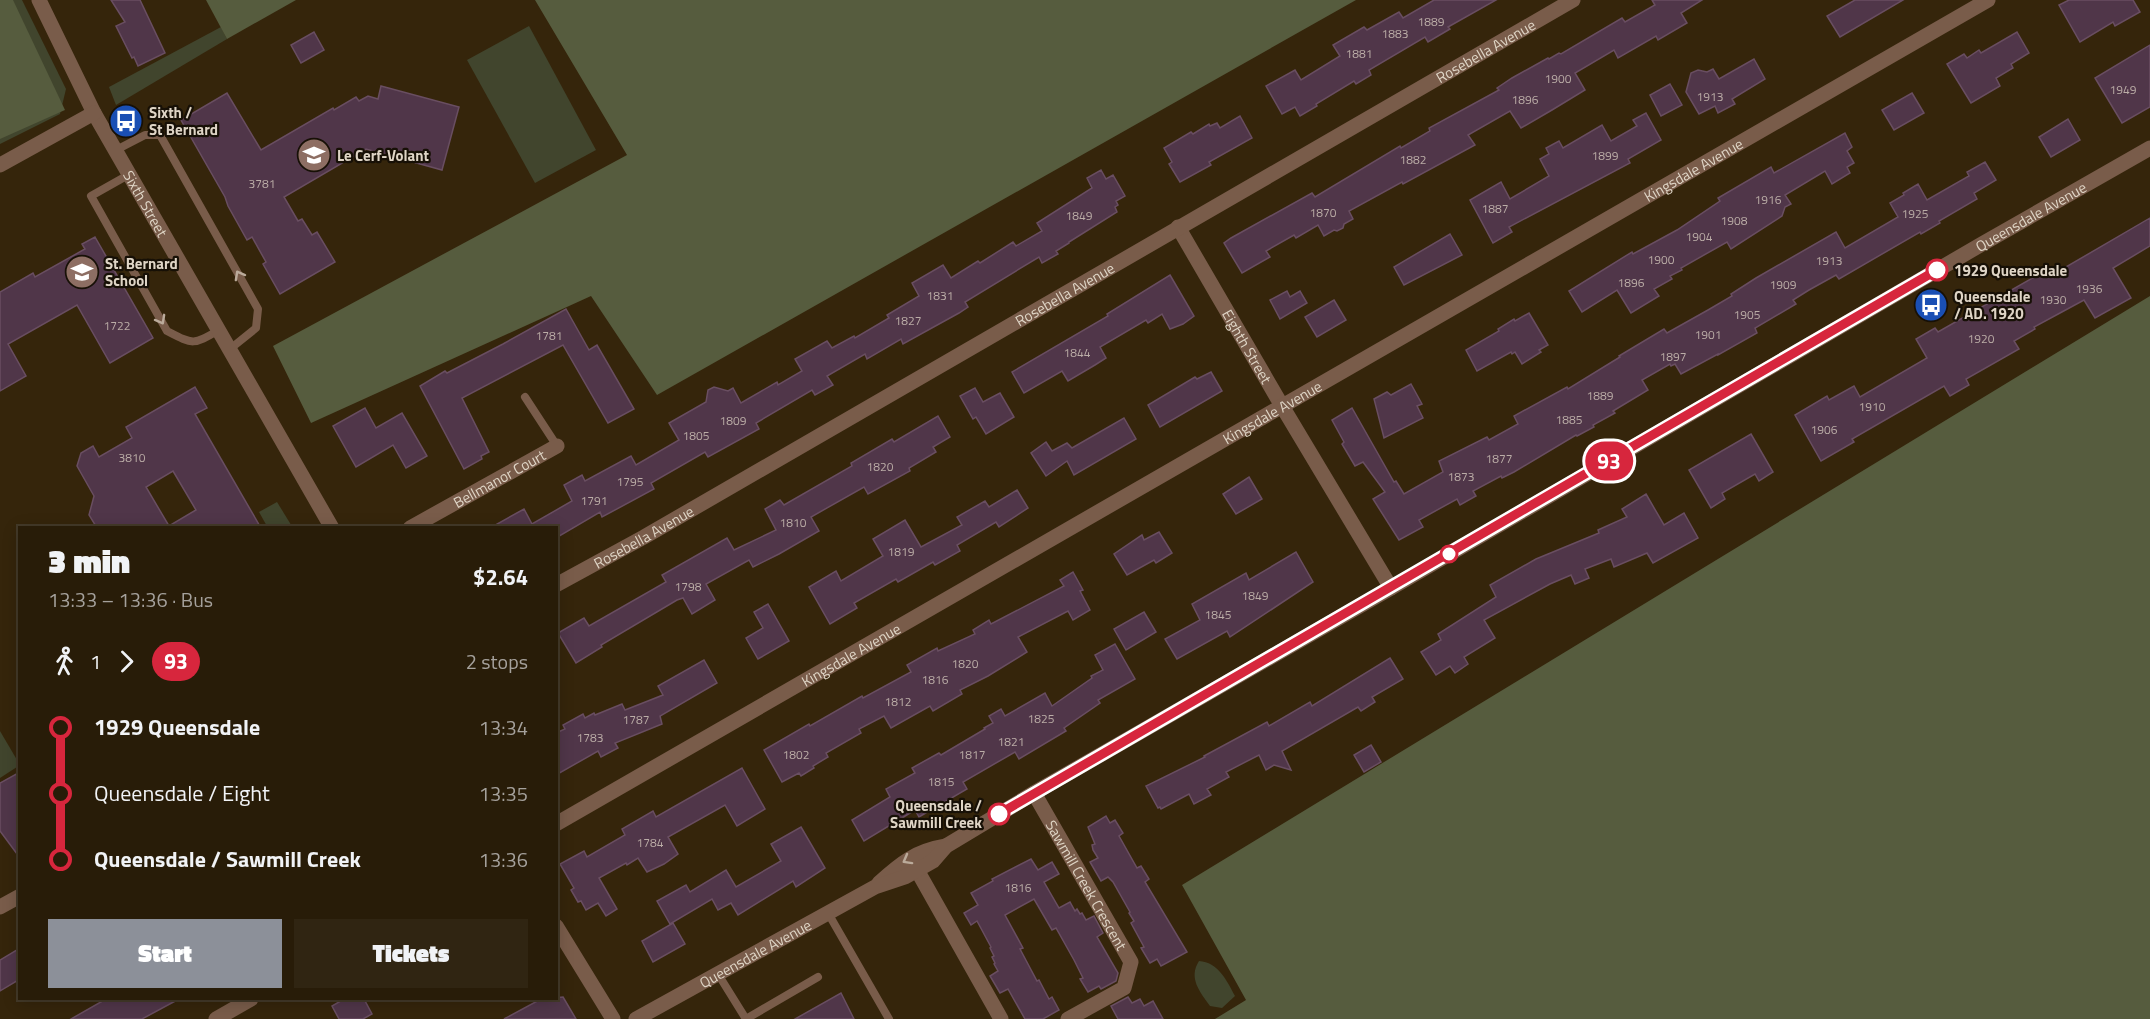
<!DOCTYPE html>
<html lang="en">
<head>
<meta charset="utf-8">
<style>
	body { margin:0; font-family:"Titillium Web",sans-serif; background:#302512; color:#f1f3f6; height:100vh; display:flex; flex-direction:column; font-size:22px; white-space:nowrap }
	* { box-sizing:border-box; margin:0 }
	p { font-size:20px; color:#a5a19c }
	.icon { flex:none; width:33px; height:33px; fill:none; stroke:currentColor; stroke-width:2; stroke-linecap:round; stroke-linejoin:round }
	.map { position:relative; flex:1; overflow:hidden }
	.panel { position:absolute; left:18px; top:526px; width:540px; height:474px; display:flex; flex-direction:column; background:#281c08; border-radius:0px; box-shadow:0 3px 15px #0003,0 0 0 2px #443a29 }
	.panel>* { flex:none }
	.badge { padding:0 12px; border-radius:20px; font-size:21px; line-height:39px }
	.map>.badge { position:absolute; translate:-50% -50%; box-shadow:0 0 0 3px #fff }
	.legs { display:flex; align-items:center; gap:9px; height:66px; padding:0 30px; font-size:20px }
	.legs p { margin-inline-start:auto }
	.summary { display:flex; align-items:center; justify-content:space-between; height:102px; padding:0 30px }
	h1 { font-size:33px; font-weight:800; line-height:45px }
	.action { display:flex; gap:12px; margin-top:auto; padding:12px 30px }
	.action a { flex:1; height:69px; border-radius:0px; background:#8c9099; color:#fff; font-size:24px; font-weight:800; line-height:69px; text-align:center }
	.action a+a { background:#302512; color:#f1f3f6 }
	ul { padding:0 30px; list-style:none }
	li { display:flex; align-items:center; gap:21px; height:66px; font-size:22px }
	li i { display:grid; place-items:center; width:9px; height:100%; margin:0 8px; background:currentColor }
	li i::after { content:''; width:15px; height:15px; margin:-8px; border:4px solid; border-radius:50%; background:#281c08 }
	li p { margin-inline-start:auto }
	li:first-child i { background:linear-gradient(#0000 50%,currentColor 0) }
	li:last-child i { background:linear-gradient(currentColor 50%,#0000 0) }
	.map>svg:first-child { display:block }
	.green { fill:#41452d }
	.forest { fill:#565c3e }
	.building { fill:#503649; stroke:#694e61; stroke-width:1.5; fill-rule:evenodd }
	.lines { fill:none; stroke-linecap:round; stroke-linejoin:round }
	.service { stroke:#795c4a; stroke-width:8 }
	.minor { stroke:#795c4a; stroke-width:15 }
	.tertiary { stroke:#795c4a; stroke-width:15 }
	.oneway { stroke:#bbab9b }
	.line-1-casing { stroke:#fff; stroke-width:14 }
	.line-1 { stroke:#d7263d; stroke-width:9 }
	.stop-1-dot { fill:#fff; stroke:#d7263d; stroke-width:3 }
	.labels { text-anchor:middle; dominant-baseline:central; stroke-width:4.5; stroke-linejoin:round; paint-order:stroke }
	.number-label { font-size:12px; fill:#bbada7 }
	.street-label { font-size:15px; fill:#dfd5c6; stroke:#171006 }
	.poi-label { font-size:15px; font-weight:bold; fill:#dfd5c6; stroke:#171006; text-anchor:start }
	.stop-label { font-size:15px; font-weight:bold; fill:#dfd5c6; stroke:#171006; text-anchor:start }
</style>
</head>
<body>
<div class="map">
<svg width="2150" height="1019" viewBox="0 0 2150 1019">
	<rect width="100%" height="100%" fill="#35250b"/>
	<g class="green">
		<polygon points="0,0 22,0 66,89 60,114 0,144"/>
		<polygon points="529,26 596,150 535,183 467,60"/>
		<polygon points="221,27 227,39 116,105 109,87"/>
		<polygon points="277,502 293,528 268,528 259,512"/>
		<polygon points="0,731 20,765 0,778"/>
		<path d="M1199,961C1218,962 1227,981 1235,996L1222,1008L1210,1006C1200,992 1188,978 1199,961Z"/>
	</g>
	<g class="forest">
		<polygon points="0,0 13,0 65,110 0,139"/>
		<polygon points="206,0 296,0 227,39"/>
		<polygon points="535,0 1356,0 657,395 591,296 311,423 273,346 627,155"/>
		<polygon points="2150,296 2150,1019 1215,1019 1246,1000 1182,885"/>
	</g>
	<g class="building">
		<polygon points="111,0 140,0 165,53 138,66 134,57 132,58 116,26 125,22"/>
		<polygon points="1434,0 1496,0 1448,27 1450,29 1428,42 1425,37 1369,70 1371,75 1356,84 1354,81 1316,104 1317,106 1300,116 1295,107 1282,114 1266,86 1295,70 1301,80 1340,56 1333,45 1364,27 1367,30 1399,12 1403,18"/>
		<polygon points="1652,0 1702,0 1681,13 1687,23 1658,40 1656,36 1618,58 1614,50 1575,73 1585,90 1552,110 1521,128 1510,111 1468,135 1475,145 1403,184 1402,182 1349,211 1353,219 1344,224 1343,228 1337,231 1334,230 1324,236 1318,225 1296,238 1294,235 1266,251 1270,257 1242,273 1224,243 1231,238 1312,193 1315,197 1400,146 1401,148 1430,131 1429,128 1499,90 1497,88 1512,78 1548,58 1549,59 1559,53 1561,54 1622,18 1625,22 1655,5"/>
		<polygon points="1855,0 1903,0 1840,37 1827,16"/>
		<polygon points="2069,0 2133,0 2140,12 2115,26 2113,22 2080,42 2059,5"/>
		<polygon points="314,32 324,50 301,63 291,45"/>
		<polygon points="2017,32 2029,53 2011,64 2013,68 1996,78 2000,86 1971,103 1947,64 1964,54 1967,58 1979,50 1981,53"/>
		<polygon points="2150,45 2150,107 2122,123 2095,78"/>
		<polygon points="1754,59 1765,79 1732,99 1735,104 1718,113 1715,106 1699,114 1686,92 1691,73 1698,70 1707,72 1713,69 1719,79"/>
		<polygon points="1670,84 1682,105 1661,116 1650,95"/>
		<polygon points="381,86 459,107 442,170 366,149 284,197 298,221 302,219 312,235 317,232 335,262 280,294 263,264 266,262 252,237 247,240 228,206 225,197 181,120 227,93 261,150 333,108 334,110 356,97 359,101 368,96 378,99"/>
		<polygon points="1912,93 1924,113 1894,130 1882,110"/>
		<polygon points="1646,113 1661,140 1628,159 1630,163 1509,227 1512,232 1493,243 1470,200 1501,182 1510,199 1549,176 1540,159 1549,154 1546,148 1559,141 1563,148 1602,125 1611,141 1637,126 1633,120"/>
		<polygon points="1240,116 1252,138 1209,162 1211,165 1180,182 1169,164 1172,162 1164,148 1191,132 1193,134 1209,124 1210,126 1217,123 1220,128"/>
		<polygon points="2068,119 2080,140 2051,157 2039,137"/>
		<polygon points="1845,133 1852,147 1847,151 1854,163 1847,167 1850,173 1832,184 1825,171 1785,195 1791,204 1785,207 1782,216 1731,249 1727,242 1681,268 1682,270 1670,276 1672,279 1654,289 1659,296 1631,313 1617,290 1582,312 1569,291 1632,252 1633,254 1677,230 1720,201 1718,198 1771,167 1774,173"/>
		<polygon points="1985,162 1996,180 1974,193 1977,199 1939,221 1940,223 1921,234 1920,232 1839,279 1836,275 1809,290 1793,300 1796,304 1755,328 1757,333 1718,355 1718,354 1681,374 1675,364 1671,366 1670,364 1642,380 1648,390 1613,411 1615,413 1593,425 1594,427 1577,436 1576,435 1514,472 1502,478 1501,476 1473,491 1476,496 1460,505 1457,499 1419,520 1423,527 1399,540 1373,499 1385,492 1363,462 1355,466 1342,444 1344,442 1332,420 1352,408 1394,482 1396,481 1404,494 1443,472 1439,461 1487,437 1489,440 1518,424 1514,416 1567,387 1568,389 1620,357 1619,356 1664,329 1667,333 1708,310 1732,296 1731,294 1756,278 1836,232 1845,248 1898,217 1890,203 1904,195 1903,193 1918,184 1927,200 1969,176 1967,172"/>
		<polygon points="1101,170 1106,179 1113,175 1125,196 1116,201 1118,205 1115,207 1117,212 1069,242 1069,243 1056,251 1058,254 1042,263 1039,257 965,302 968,307 959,313 903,344 901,339 867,359 865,354 827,376 833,385 815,395 812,390 756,423 759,429 708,457 705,452 651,483 654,489 602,517 600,512 556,538 556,528 490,528 524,509 532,524 572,501 564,485 582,475 585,481 631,456 636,465 679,440 669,423 706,402 708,390 714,387 728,391 733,388 741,403 777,382 778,385 802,371 795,359 827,341 832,348 854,336 855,338 889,318 887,315 919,296 912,283 943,265 951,278 978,261 980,263 1013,242 1016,246 1042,231 1037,223 1092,188 1087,178"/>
		<polygon points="2150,218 2150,246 2113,268 2131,298 2095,318 2084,300 2060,313 2034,327 2035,329 2014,341 2019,349 1966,379 1969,385 1950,396 1944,386 1852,439 1854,442 1821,461 1795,415 1827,396 1829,400 1854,386 1860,397 1927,358 1916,339 1935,328 1938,332 2050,268 2054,274"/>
		<polygon points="1450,234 1462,255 1404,285 1394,267"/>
		<polygon points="95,237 153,338 110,363 77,305 8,344 26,376 0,391 0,292 33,273 35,277 85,249 82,244"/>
		<polygon points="1170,275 1194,316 1183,324 1170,329 1162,314 1148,323 1146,320 1100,347 1106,358 1095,365 1068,381 1062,371 1024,393 1012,372 1108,316 1107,314"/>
		<polygon points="1287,291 1290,297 1300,291 1307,303 1280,319 1270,300"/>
		<polygon points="1334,300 1346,320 1317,337 1305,317"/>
		<polygon points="566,309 589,350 597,345 634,409 608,423 563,345 462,398 489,452 481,456 482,459 464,469 420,386 445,371 447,373 503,344"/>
		<polygon points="1529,313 1548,345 1539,350 1541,352 1522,364 1515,352 1512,354 1511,352 1477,371 1466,350 1499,331 1498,329 1514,319 1515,321"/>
		<polygon points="1211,372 1222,391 1160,427 1148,405 1195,377 1197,379"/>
		<polygon points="1411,384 1422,404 1417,406 1423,418 1384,438 1374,399 1387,392 1391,395"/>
		<path d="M195,387L207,408L195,414L261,528H97L89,515L94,496L77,466L81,453L93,446L99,457L132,438L126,427ZM173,471L196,510L169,526L146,487Z"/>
		<polygon points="975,388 983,402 1000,393 1014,417 986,434 976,417 973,419 960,396"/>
		<polygon points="365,408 376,428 402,413 427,456 406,468 393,445 356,467 333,426"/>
		<polygon points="938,416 950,437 933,447 936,452 909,468 910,471 868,494 864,487 811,517 819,531 779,554 753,567 749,560 706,584 715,600 692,614 683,598 677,600 601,645 602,647 576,663 558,633 584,618 589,626 666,582 662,575 727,538 734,550 776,530 765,509 780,500 784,505 852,466 851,463 892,439 894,442"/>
		<polygon points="1124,418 1136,439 1074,475 1067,461 1046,476 1031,453 1046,442 1052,451 1067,443 1072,448"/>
		<polygon points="1751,434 1773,472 1759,481 1755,474 1722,493 1725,499 1711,508 1689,470"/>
		<polygon points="1249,477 1262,499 1236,514 1223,494"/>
		<polygon points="1017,490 1028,508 999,527 996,522 957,545 960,551 935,565 933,562 898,582 896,579 854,603 857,608 830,624 809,587 836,571 841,581 883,556 873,539 905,520 921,547 962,525 957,517 985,501 989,507"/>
		<polygon points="1646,494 1664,525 1684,513 1698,538 1653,563 1647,553 1614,567 1611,559 1585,569 1589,578 1575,584 1571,575 1550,584 1484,620 1495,638 1464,657 1468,664 1455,673 1450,666 1436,675 1421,652 1441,640 1438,634 1496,597 1490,585 1536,559 1599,533 1598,530 1627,517 1622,509"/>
		<polygon points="1159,532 1172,553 1156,563 1154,560 1127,575 1114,554 1142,535 1144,540"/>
		<polygon points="1296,552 1313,582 1230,637 1227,631 1177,659 1165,639 1200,620 1192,604 1246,573 1249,580"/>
		<polygon points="1073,572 1083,590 1080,591 1090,610 1073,620 1068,611 1018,637 1027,652 988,676 960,690 962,694 933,711 930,706 891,728 884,716 859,729 861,733 826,753 828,757 813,766 814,768 801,776 799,773 782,782 764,750 809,724 810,726 862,696 863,698 911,672 907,665 937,648 938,651 975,634 973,630 989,620 991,624 1064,586 1060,580"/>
		<polygon points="768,604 789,641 758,659 746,638 763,628 754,612"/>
		<polygon points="1144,612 1156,632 1126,650 1114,629"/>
		<polygon points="1115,644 1135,679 1098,700 1100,703 1064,728 1066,731 1019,759 1015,752 963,782 967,789 919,817 915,810 864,841 852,820 890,797 886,789 915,773 912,768 939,753 941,755 985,729 984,728 993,723 989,716 1001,709 1005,716 1045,693 1052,706 1092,678 1091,676 1103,670 1095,655"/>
		<polygon points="1390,658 1403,679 1372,697 1375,702 1361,711 1358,707 1282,751 1291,770 1274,765 1266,770 1259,755 1226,772 1229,777 1207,789 1211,795 1194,804 1189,794 1161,809 1160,807 1158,808 1146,786 1205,757 1204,756 1267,722 1269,726 1310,702 1312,706"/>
		<polygon points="704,660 717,683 660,716 662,724 615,743 618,748 601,757 598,751 556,775 556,733 565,729 563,725 583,714 585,718 594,713 595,715 622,704 625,710 663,695 658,686"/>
		<polygon points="1371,745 1381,762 1364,772 1354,755"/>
		<polygon points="742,768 765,809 737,826 725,805 668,837 678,854 664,864 647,872 638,858 627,865 626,863 599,878 617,909 606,916 598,903 586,910 581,901 578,902 571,890 574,888 560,864 584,851 587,857 625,835 622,829 653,811 656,817"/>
		<polygon points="20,772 20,858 0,831 0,783"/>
		<polygon points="1106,816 1110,823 1115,820 1123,833 1119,836 1137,868 1141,866 1149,879 1145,882 1187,952 1161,966 1157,959 1150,963 1141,948 1144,947 1131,923 1134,921 1129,913 1130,912 1113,882 1108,877 1101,881 1090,862 1098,858 1093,850 1092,845 1095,844 1088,827"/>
		<polygon points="801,827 825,868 796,887 793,881 738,915 731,903 718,910 712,899 670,924 657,901 686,885 690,892 726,870 736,887 781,861 771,844"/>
		<polygon points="1031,859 1038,870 1052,862 1059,874 1044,882 1059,908 1070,902 1075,911 1077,909 1080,914 1082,913 1086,920 1094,916 1103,933 1097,937 1118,973 1116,981 1101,989 1099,986 1088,992 1080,979 1083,978 1074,960 1056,928 1052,930 1034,899 1005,915 1023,948 1020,949 1037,981 1039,980 1049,999 1052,997 1059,1010 1043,1019 1025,1019 1008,989 1000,993 990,976 998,971 994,964 995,963 992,957 994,956 990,948 991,947 977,921 971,925 964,913 978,905 971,893 993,881 992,879"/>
		<polygon points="673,923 685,944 653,962 642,941"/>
		<polygon points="20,948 20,979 0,991 0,960"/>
		<polygon points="841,993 854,1019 795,1019"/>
		<polygon points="563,997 576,1019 504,1019 541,999"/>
		<polygon points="1128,997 1132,1003 1140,999 1144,1006 1153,1001 1163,1019 1118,1019 1111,1006"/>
		<polygon points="106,999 179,999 142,1019 71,1019"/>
		<polygon points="344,999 364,999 372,1014 363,1019 339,1019 332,1006"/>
	</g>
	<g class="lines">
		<g class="service">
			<polyline points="116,150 145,135 160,135 258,309 256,328 230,349"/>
			<path d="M130,174L91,196L167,331C194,345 193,345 219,330"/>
			<polyline points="525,397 557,446"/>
			<polyline points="828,913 889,1019"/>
			<polyline points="718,974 746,1019"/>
			<polyline points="746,1019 818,977"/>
		</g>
		<g class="minor">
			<path id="s1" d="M39,0L94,113L332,528"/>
			<path id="s2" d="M1178,227L1282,406L1391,588"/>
			<path id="s3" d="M410,528L557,446"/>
			<path id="s4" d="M556,585L644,537L1573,0"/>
			<path id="s5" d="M1034,793L1131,962L1124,988L1068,1019"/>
			<path id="s6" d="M556,824L1988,0"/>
			<polyline points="917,870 1001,1019"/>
			<path d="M879,883C901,863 916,851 946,846"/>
			<polyline points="0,907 20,896"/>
			<polyline points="556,926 613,1019"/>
			<polyline points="216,1019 251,999"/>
			<path id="s7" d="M636,1019L875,887L905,877L933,861L946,846L1034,793L1391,588L1982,244L2150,148"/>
		</g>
		<polyline class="tertiary" points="0,165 94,113"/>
	</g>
	<defs><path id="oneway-chevron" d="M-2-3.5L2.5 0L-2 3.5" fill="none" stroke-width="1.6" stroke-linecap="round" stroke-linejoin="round" transform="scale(1.5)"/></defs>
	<g class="oneway">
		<use href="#oneway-chevron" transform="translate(239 275) rotate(-119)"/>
		<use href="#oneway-chevron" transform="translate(161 320) rotate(61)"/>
		<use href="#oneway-chevron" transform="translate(907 860) rotate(151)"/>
	</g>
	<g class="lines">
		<g class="line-1-casing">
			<polyline id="line-1" points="999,814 1937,270"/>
		</g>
		<use href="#line-1" class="line-1"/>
	</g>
	<defs>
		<g id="bus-disc" transform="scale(1.725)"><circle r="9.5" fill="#1a4fb4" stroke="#171006"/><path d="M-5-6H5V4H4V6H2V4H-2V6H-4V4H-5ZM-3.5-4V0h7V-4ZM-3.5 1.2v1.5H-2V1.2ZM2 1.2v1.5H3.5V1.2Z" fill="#fff"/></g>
		<g id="school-disc" transform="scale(1.725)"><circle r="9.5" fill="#8d6e63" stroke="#171006"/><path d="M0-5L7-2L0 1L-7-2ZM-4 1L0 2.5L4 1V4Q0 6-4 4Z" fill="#fff"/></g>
	</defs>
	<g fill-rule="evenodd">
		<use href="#bus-disc" x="126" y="121"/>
		<use href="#school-disc" x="314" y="155"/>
		<use href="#school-disc" x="82" y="272"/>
		<use href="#bus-disc" x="1931" y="305"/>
	</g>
	<g class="stop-1-dot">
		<circle cx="1937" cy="270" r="10"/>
		<circle cx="1449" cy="554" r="8"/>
		<circle cx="999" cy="814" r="10"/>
	</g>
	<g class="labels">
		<g class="number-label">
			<text x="1431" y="21">1889</text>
			<text x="1395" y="33">1883</text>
			<text x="1359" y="53">1881</text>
			<text x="1558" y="78">1900</text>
			<text x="2123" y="89">1949</text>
			<text x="1710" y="96">1913</text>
			<text x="1525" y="99">1896</text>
			<text x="1605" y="155">1899</text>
			<text x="1413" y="159">1882</text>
			<text x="262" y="183">3781</text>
			<text x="1768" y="199">1916</text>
			<text x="1495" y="208">1887</text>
			<text x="1323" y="212">1870</text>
			<text x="1915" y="213">1925</text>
			<text x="1079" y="215">1849</text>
			<text x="1734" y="220">1908</text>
			<text x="1699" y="236">1904</text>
			<text x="1661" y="259">1900</text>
			<text x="1829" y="260">1913</text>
			<text x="1631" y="282">1896</text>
			<text x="1783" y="284">1909</text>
			<text x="2089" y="288">1936</text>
			<text x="940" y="295">1831</text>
			<text x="2053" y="299">1930</text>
			<text x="1747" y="314">1905</text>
			<text x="908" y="320">1827</text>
			<text x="117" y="325">1722</text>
			<text x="1708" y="334">1901</text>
			<text x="549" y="335">1781</text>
			<text x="1981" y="338">1920</text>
			<text x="1077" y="352">1844</text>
			<text x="1673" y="356">1897</text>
			<text x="1600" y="395">1889</text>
			<text x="1872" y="406">1910</text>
			<text x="1569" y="419">1885</text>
			<text x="733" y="420">1809</text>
			<text x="1824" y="429">1906</text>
			<text x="696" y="435">1805</text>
			<text x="132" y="457">3810</text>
			<text x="1499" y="458">1877</text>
			<text x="880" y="466">1820</text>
			<text x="1461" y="476">1873</text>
			<text x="630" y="481">1795</text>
			<text x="594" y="500">1791</text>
			<text x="793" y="522">1810</text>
			<text x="901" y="551">1819</text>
			<text x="688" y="586">1798</text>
			<text x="1255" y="595">1849</text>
			<text x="1218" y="614">1845</text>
			<text x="965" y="663">1820</text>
			<text x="935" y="679">1816</text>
			<text x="898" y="701">1812</text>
			<text x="1041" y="718">1825</text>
			<text x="636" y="719">1787</text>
			<text x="590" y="737">1783</text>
			<text x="1011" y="741">1821</text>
			<text x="796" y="754">1802</text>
			<text x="972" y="754">1817</text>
			<text x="941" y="781">1815</text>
			<text x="650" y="842">1784</text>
			<text x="1018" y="887">1816</text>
		</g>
		<g class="street-label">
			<text stroke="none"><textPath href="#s4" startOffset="1072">Rosebella Avenue</textPath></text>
			<text stroke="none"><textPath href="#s6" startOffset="1312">Kingsdale Avenue</textPath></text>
			<text stroke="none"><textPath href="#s1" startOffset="230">Sixth Street</textPath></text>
			<text stroke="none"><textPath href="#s7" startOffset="1611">Queensdale Avenue</textPath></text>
			<text stroke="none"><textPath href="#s4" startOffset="586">Rosebella Avenue</textPath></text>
			<text stroke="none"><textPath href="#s2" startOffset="138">Eighth Street</textPath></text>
			<text stroke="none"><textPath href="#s6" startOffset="826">Kingsdale Avenue</textPath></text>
			<text stroke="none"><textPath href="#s3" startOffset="102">Bellmanor Court</textPath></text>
			<text stroke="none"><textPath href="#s4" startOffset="100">Rosebella Avenue</textPath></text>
			<text stroke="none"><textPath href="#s6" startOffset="340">Kingsdale Avenue</textPath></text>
			<text stroke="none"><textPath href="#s5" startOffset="106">Sawmill Creek Crescent</textPath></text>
			<text stroke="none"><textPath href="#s7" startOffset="136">Queensdale Avenue</textPath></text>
		</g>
		<g class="poi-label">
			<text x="149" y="112">Sixth /<tspan x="149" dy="17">St Bernard</tspan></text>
			<text x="337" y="155">Le Cerf-Volant</text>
			<text x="105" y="263">St. Bernard<tspan x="105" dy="17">School</tspan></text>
			<text x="1954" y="296">Queensdale<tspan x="1954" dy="17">/ AD. 1920</tspan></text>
		</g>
		<g class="stop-label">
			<text x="1954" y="270">1929 Queensdale</text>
			<text x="982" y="805" text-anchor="end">Queensdale /<tspan x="982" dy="17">Sawmill Creek</tspan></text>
		</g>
	</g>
</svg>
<b class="badge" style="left:1609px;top:461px;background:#d7263d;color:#fff">93</b>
<section class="panel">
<div class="summary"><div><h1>3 min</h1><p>13:33 – 13:36 · Bus</p></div><b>$2.64</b></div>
<div class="legs"><svg class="icon" aria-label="walk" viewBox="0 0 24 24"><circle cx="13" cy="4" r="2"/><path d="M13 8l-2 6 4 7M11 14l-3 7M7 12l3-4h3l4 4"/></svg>1<svg class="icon" aria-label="forward" viewBox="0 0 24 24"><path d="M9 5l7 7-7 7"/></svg><b class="badge" style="background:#d7263d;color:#fff">93</b><p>2 stops</p></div>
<ul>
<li><i style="color:#d7263d"></i><b>1929 Queensdale</b><p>13:34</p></li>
<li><i style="color:#d7263d"></i><span>Queensdale / Eight</span><p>13:35</p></li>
<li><i style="color:#d7263d"></i><b>Queensdale / Sawmill Creek</b><p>13:36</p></li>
</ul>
<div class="action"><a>Start</a><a>Tickets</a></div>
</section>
</div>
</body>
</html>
